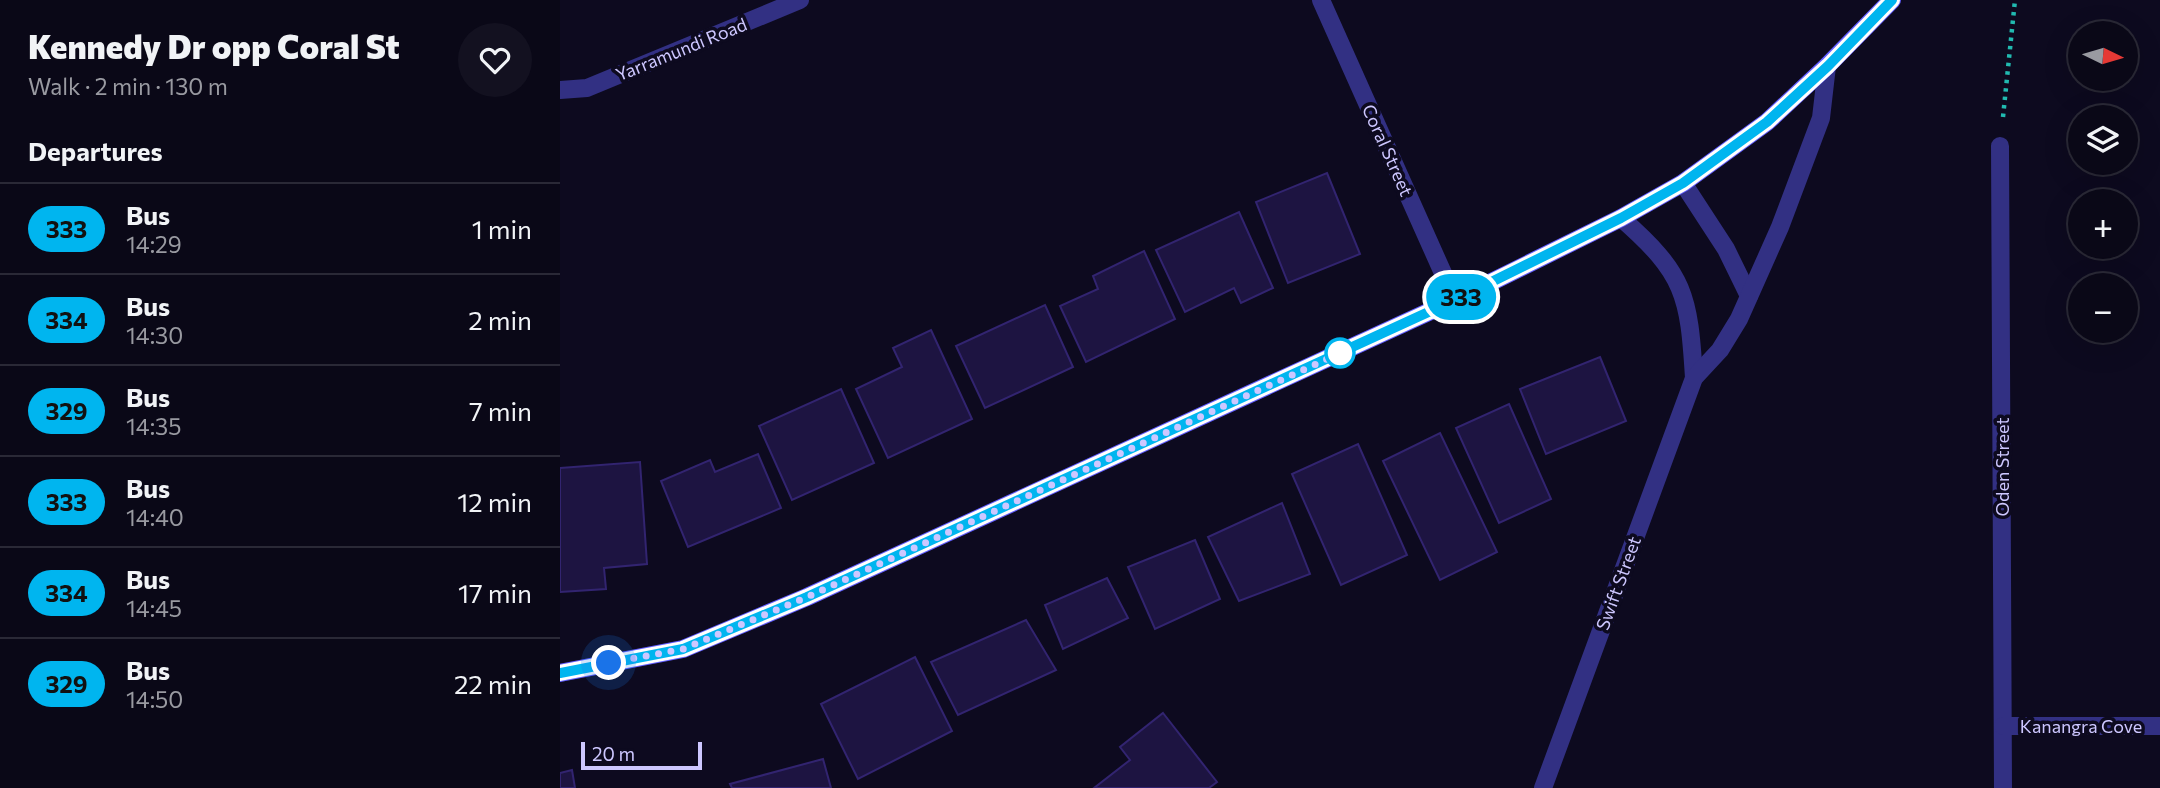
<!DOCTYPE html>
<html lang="en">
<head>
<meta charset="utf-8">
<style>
	body { margin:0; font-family:Commissioner,sans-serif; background:#131120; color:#f1f3f6; height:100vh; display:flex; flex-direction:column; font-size:26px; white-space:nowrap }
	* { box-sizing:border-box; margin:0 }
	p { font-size:23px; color:#999aa1 }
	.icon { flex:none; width:38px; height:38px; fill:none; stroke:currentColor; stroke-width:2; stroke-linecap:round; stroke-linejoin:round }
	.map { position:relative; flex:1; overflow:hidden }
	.details { display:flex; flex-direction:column; background:#0a0817; width:560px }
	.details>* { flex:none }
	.badge { padding:0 14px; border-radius:23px; font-size:24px; line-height:46px }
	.needle { width:46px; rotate:95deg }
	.tools { position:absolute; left:1508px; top:21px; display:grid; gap:14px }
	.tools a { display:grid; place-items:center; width:70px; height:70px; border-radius:50%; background:#0a0817; box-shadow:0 7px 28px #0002,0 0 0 2px #2a2936; font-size:35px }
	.scale { position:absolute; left:21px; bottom:18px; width:121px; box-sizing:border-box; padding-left:7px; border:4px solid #cdc7ff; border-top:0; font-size:19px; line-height:24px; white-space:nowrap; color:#cdc7ff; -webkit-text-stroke:5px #0d0a1f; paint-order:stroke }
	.you { position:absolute; width:35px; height:35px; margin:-18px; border:5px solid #fff; border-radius:50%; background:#1a73e8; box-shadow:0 0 0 10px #1a73e833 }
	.map>.badge { position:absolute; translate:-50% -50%; box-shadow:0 0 0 4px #fff }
	h2 { padding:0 28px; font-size:26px; line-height:63px }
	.round { display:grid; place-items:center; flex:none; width:74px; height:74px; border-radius:37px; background:#131120 }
	.overview { display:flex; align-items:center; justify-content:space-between; height:119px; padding:0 28px }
	h1 { font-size:33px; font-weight:800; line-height:52px }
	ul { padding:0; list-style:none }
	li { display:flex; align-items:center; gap:21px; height:91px; padding:0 28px; border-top:2px solid #2a2936 }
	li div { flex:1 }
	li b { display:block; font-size:26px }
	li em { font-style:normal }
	li .badge { min-width:77px; font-weight:700; text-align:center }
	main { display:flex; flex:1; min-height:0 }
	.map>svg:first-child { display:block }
	.building { fill:#1d1441; stroke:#322470; stroke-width:2 }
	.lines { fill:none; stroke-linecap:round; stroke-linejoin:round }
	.path { stroke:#21bab0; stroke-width:4.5; stroke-dasharray:3.5 5; stroke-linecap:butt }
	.minor { stroke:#323083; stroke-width:18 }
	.tertiary { stroke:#323083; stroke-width:18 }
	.secondary { stroke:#615eff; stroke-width:18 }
	.line-casing { stroke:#fff; stroke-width:16 }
	.line { stroke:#00b5ef; stroke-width:10 }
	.walk { stroke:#cdc7ff; stroke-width:7; stroke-dasharray:0 12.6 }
	.stop-dot { fill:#fff; stroke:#00b5ef; stroke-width:3.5 }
	.labels { text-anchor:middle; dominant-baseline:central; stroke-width:7; stroke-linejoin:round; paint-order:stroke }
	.street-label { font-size:18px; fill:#cdc7ff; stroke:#0d0a1f }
</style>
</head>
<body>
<main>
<section class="details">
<div class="overview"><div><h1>Kennedy Dr opp Coral St</h1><p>Walk · 2 min · 130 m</p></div><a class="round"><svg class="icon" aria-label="heart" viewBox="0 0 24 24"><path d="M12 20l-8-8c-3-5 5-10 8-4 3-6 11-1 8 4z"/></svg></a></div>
<h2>Departures</h2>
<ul>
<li><span class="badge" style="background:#00b5ef;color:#111">333</span><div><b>Bus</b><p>14:29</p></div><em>1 min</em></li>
<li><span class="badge" style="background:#00b5ef;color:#111">334</span><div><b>Bus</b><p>14:30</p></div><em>2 min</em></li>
<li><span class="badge" style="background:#00b5ef;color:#111">329</span><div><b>Bus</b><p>14:35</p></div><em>7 min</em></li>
<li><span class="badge" style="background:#00b5ef;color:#111">333</span><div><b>Bus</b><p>14:40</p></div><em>12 min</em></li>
<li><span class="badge" style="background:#00b5ef;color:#111">334</span><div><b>Bus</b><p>14:45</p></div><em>17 min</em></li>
<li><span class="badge" style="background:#00b5ef;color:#111">329</span><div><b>Bus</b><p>14:50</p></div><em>22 min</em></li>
</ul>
</section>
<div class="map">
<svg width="1600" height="788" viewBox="0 0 1600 788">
	<rect width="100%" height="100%" fill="#0d0a1f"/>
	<g class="building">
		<polygon points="767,173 800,254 728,283 696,202"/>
		<polygon points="679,212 713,288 681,303 674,288 625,312 596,250"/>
		<polygon points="584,251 615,319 526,362 500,306 538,289 533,276"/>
		<polygon points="485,305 513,367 425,408 396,346"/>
		<polygon points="371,330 412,419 328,458 296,389 342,367 333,348"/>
		<polygon points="1040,357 1066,421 986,454 960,389"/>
		<polygon points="281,389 314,463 232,500 199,426"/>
		<polygon points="949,404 991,499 939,523 896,428"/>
		<polygon points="880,433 937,552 880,580 823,461"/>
		<polygon points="798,444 847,555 781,585 732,474"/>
		<polygon points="198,454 221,508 128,547 101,481 150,460 155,472"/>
		<polygon points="80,462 87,564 44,568 46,589 0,592 0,468"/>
		<polygon points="722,503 750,574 679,601 648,537"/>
		<polygon points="635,540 660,599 595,629 568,567"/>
		<polygon points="547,578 568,618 503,649 485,605"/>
		<polygon points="466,620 496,670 398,715 371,662"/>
		<polygon points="355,657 392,731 298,779 261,704"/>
		<polygon points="603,713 657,782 649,788 534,788 570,760 560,747"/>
		<polygon points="263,759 271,788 172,788 170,784"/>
		<polygon points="12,770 15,788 0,788 0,773"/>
	</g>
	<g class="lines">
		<polyline class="path" points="1443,117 1455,0"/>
		<g class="minor">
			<polyline points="761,0 895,300"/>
			<polyline points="0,90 27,88 240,0"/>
			<polyline points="1440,146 1443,788"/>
			<polyline points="1443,726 1600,726"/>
		</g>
		<g class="tertiary">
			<polyline points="1123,183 1166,249 1189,296"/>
			<path d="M1061,218C1125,274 1129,295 1134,378"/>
			<polyline points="983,788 1134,378 1160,350 1179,319 1220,227 1261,118 1267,66"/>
		</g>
		<polyline class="secondary" points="0,673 123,649 247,597 899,298 1061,218 1123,183 1207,122 1267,66 1332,0"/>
	</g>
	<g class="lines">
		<g class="line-casing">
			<polyline id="line" points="0,673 123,649 247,597 899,298 1061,218 1123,183 1207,122 1268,66 1332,0"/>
		</g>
		<use href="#line" class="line"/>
		<polyline class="walk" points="49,663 123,649 247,597 780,353"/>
	</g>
	<circle class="stop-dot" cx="780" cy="353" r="14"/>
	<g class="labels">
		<g class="street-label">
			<text transform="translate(121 49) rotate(-22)">Yarramundi Road</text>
			<text transform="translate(828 150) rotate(66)">Coral Street</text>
			<text transform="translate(1442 467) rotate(-90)">Oden Street</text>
			<text transform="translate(1058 583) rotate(-70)">Swift Street</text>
			<text x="1521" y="726">Kanangra Cove</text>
		</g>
	</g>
</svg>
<div class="tools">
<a><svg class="needle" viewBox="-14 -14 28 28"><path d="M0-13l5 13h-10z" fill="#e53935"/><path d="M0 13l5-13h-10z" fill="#999aa1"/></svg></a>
<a><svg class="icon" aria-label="layers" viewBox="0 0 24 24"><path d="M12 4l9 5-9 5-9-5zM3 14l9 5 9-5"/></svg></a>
<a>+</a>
<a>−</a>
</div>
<div class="scale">20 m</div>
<div class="you" style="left:49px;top:663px"></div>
<b class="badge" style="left:901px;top:297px;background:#00b5ef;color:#111">333</b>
</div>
</main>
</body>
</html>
